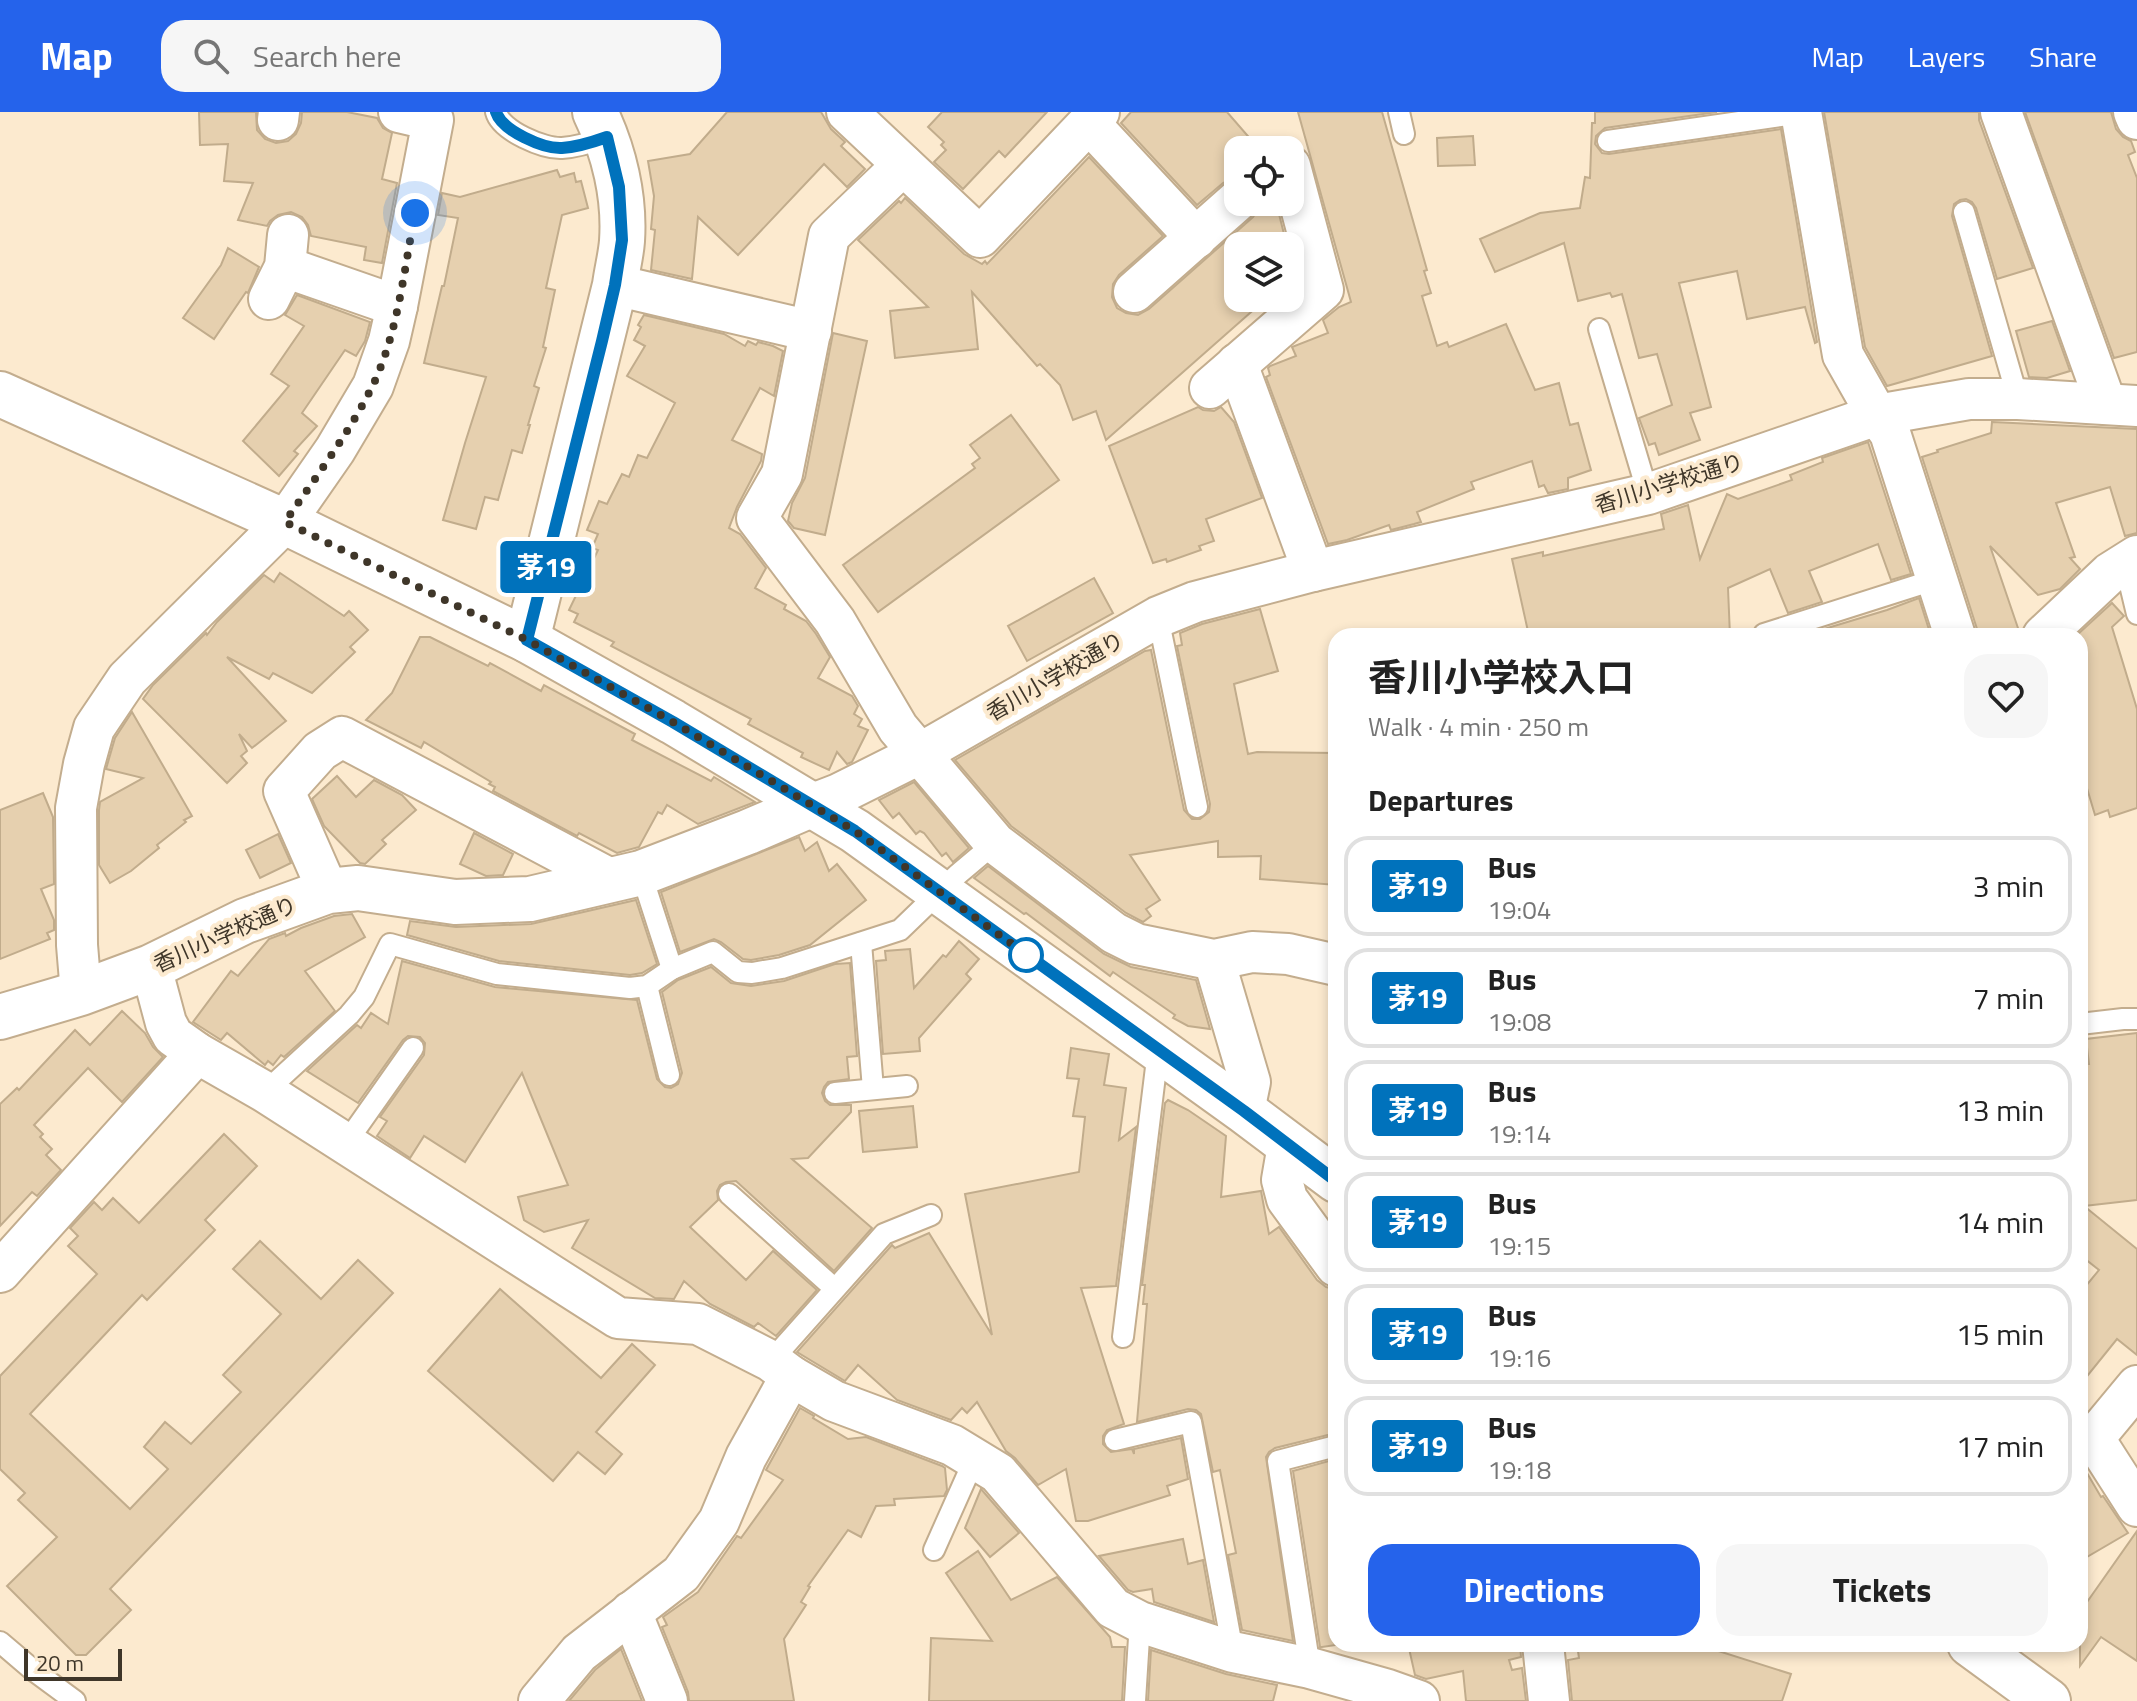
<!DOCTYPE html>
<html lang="en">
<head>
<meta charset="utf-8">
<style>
	body { margin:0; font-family:"Titillium Web","Noto Sans JP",sans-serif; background:#f6f6f6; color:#222; height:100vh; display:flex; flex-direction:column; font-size:30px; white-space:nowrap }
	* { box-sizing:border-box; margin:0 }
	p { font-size:26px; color:#767676 }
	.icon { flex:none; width:44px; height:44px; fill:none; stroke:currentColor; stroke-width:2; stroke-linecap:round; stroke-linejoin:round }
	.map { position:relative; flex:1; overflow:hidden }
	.drawer { position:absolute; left:1328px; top:516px; width:760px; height:1024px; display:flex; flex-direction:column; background:#fff; border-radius:24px; box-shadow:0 4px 12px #0003 }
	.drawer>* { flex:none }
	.badge { padding:0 16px; border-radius:6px; font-size:28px; line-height:52px }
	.fabs { position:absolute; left:1224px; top:24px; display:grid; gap:16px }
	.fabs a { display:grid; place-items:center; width:80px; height:80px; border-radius:16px; background:#fff; box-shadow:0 4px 12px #0003; font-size:40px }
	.scale { position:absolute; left:24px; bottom:20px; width:98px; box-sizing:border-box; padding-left:8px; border:4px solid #3f3629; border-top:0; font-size:22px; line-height:28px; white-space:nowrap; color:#3f3629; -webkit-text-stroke:6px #fceacf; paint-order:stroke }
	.you { position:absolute; width:40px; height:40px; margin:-20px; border:6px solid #fff; border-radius:50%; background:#1a73e8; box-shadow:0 0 0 12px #1a73e833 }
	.map>.badge { position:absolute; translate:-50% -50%; box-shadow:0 0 0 4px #fff }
	h2 { padding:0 40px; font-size:30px; line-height:72px }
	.round { display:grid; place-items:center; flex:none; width:84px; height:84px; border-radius:24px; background:#f6f6f6 }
	.head { display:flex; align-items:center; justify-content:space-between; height:136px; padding:0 40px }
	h1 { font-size:38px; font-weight:700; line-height:60px }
	.cta { display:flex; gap:16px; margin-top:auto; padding:16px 40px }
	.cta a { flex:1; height:92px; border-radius:24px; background:#2563eb; color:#fff; font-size:32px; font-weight:700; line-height:92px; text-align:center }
	.cta a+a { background:#f6f6f6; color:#222 }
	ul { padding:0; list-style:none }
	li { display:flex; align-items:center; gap:24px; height:100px; margin:0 16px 12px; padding:0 24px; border:4px solid #e0e0e0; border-radius:24px }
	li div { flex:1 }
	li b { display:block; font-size:30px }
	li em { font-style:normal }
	li .badge { min-width:88px; font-weight:700; text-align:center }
	header { display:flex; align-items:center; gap:48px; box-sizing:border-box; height:112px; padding:0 40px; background:#2563eb; color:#fff }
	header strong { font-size:38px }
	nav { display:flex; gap:44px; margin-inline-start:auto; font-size:28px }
	.search { width:560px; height:72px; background:#f6f6f6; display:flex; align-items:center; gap:20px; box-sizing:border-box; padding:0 28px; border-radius:24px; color:#767676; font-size:30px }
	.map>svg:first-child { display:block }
	.building { fill:#e6d0af; stroke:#c1ac8c; stroke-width:2 }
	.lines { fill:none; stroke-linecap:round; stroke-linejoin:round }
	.lane-casing { stroke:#c3ad8e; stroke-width:24 }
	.street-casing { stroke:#c3ad8e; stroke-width:44 }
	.secondary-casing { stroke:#c3ad8e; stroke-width:48 }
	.lane { stroke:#fff; stroke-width:20 }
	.street { stroke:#fff; stroke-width:40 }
	.secondary { stroke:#fff; stroke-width:44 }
	.line-casing { stroke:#fff; stroke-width:18 }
	.line { stroke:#0072bc; stroke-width:12 }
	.walk { stroke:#3f3629; stroke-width:8; stroke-dasharray:0 14.4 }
	.stop-dot { fill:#fff; stroke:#0072bc; stroke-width:4 }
	.labels { text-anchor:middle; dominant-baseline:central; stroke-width:8; stroke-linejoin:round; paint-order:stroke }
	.street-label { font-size:22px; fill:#3f3629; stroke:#fceacf }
</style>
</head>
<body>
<header>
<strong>Map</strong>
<div class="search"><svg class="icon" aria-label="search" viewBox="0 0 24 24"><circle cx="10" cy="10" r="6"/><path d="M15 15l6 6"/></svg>Search here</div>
<nav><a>Map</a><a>Layers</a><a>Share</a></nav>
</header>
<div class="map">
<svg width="2137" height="1589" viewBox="0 0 2137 1589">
	<rect width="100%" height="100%" fill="#fceacf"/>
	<g class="building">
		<polygon points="199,0 256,0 257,18 265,27 276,31 288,29 296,22 301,11 302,0 347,0 377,6 383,16 392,21 382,67 397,71 382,151 364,148 366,135 311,124 308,113 302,105 291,100 278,103 270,109 267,114 238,108 253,71 224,69 228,32 200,33"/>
		<polygon points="727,0 821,0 831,17 845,30 841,34 865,57 847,75 824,52 738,143 698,105 692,167 651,158 655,118 651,117 654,84 648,49 690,42"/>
		<polygon points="942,0 1047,0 1005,45 999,39 963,77 934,50 946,38 941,33 944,30 928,15"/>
		<polygon points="1131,0 1227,0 1260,38 1238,38 1238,66 1233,66 1223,71 1197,93 1121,11"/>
		<polygon points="1298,0 1382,0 1427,158 1424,159 1431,181 1422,184 1437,234 1447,230 1449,235 1506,212 1535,278 1559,271 1570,313 1578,311 1591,358 1568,366 1568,377 1548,381 1544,373 1539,375 1532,349 1471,370 1474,377 1417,400 1421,410 1414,412 1391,418 1389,413 1347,428 1328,432 1266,265 1270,263 1268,256 1270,254 1296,244 1292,235 1328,221 1323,208 1339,195 1351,190"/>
		<polygon points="1595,0 1717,0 1605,16 1596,24 1595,32 1602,41 1609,42 1781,17 1817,230 1815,231 1805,195 1747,207 1737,159 1679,171 1711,295 1690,301 1700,328 1659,343 1655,331 1649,333 1639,306 1672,293 1657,242 1639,246 1622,182 1612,185 1610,181 1578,189 1564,131 1495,160 1480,127 1540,101 1580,96 1585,65 1590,66 1592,11 1595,11"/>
		<polygon points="1824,0 1979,0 1979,8 2033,156 1997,167 1976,96 1972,90 1966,87 1960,88 1954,92 1952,104 1992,244 1887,274 1865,235"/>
		<polygon points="2025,0 2111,0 2116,17 2123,25 2131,29 2135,40 2128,43 2137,66 2137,240 2114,246"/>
		<polygon points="1473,24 1475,53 1438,54 1437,26"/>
		<polygon points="1089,45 1163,124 1119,163 1113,172 1112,185 1117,196 1126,201 1138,203 1149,197 1253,105 1259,96 1260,90 1276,90 1287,134 1238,134 1238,186 1267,186 1106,328 1096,299 1073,308 1060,273 1040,252 1037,254 972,180 978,237 895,246 890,199 928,195 858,128 899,89 901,91 905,86 964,142 982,152 985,149 987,152"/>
		<polygon points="557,58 560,65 574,61 576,70 581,69 588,96 562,103 546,176 555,178 543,235 546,236 534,274 539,276 528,313 530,313 522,341 512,338 498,388 485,385 476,417 443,408 465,331 486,265 424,251 442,174 444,174 458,106 438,103 442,81 460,85"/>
		<polygon points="228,136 259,155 248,181 246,180 214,227 183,206 221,153"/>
		<polygon points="297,183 370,210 365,229 356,244 345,238 302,301 317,314 294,339 298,342 279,364 243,329 289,274 271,262 304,214 285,203"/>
		<polygon points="644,203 724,222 745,234 748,229 756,233 758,230 773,234 783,239 774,284 760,276 732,328 762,342 761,349 737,395 729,416 740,422 766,456 755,476 786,493 784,497 806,509 816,522 830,545 818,566 852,584 858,594 854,602 862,607 858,614 868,618 852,650 847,652 837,640 829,658 801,645 803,641 748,612 751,607 611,534 614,530 574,510 578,502 569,498 598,438 592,436 598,422 587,418 599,389 607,392 622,362 629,365 638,343 647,346 675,291 627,264 645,234 634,228 641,215 638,213"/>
		<polygon points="2052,209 2070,259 2047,266 2029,265 2016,219"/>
		<polygon points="833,221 867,229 825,423 794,416 788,409 792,391 805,366"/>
		<polygon points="1198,295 1203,298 1214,299 1221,295 1234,310 1262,386 1206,407 1214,429 1199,434 1201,438 1167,450 1166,447 1153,451 1109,334"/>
		<polygon points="1011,303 1059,368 878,500 843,453 975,356 972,352 980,346 970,333"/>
		<polygon points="1992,310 2137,317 2137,421 2125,424 2110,375 2056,391 2075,445 2070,446 2080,457 2060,477 2038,483 1990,434 2019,519 2003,524 1977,524 1977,517 1922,345 1938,340 1937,338 1991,321"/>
		<polygon points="1868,330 1911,462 1891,468 1878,432 1809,459 1822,490 1788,501 1770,457 1728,476 1730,524 1529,524 1512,447 1543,440 1543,444 1664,417 1661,402 1688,393 1700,447 1727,382 1738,387 1792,368 1790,363 1823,350 1822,346"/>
		<polygon points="280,461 344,504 349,499 368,518 350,535 355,540 312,581 273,561 269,567 227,545 286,609 252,636 239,622 247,639 241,644 247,651 227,671 143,587 153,573 206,521 207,523 217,510 264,463 274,470"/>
		<polygon points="1094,466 1113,501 1027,549 1008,514"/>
		<polygon points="1919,486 1931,524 1801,524 1887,498"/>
		<polygon points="2112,491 2124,504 2112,515 2137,597 2137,696 2110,705 2108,698 2095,703 2080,653 2080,524 2077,523"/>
		<polygon points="1260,497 1278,559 1234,572 1248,642 1257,640 1336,641 1336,773 1260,767 1261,744 1218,745 1218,729 1130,743 1160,788 1146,797 1151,804 1143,810 1126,801 1011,714 955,648 1145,539 1151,538 1184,698 1192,707 1200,707 1209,700 1210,692 1177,534 1182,533 1180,521 1202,512"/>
		<polygon points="420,525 430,525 488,554 490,551 541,579 544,573 635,622 632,628 711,669 714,665 755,690 698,712 667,693 662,702 658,700 639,735 617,741 579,721 577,724 493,679 495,675 489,672 491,670 424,630 421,636 366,608 392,581"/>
		<polygon points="132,600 192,704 184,708 186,710 157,733 159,736 131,759 110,771 99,753 99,698 100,690 143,666 106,657 115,626"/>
		<polygon points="337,664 356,685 374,668 402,683 416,698 382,728 386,732 365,752 360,751 324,714 312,687"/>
		<polygon points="914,670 969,736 953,750 946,741 942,744 924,721 920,719 916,722 899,701 893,706 879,688"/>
		<polygon points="43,681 53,705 54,772 41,777 54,808 54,818 47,821 50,827 0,847 0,698"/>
		<polygon points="474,721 513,742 503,763 486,764 460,752"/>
		<polygon points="278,722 291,751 260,766 246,738"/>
		<polygon points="799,725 805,739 817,730 829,759 837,752 866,788 810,833 779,843 751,848 743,847 721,830 714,827 680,840 661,780"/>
		<polygon points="988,754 1104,842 1131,855 1196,868 1210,917 1188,914 1173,906 1175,903 1113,860 1110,864 1026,801 1024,802 974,766"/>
		<polygon points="636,788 657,852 642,861 630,863 499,849 407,823 410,809 456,815 531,812"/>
		<polygon points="352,802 365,825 305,859 335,899 284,945 281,943 273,953 268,949 265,953 227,921 221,928 193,910 231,859 238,864 269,827 285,821 286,824 301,816 334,804"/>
		<polygon points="959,829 979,847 966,862 971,867 919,926 920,939 883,942 876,849 886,848 885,839 910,837 914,876 943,843 946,845"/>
		<polygon points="402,849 495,875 637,888 657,967 665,975 671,976 678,972 682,961 662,880 678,868 711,855 731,871 751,874 784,869 835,852 850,851 857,944 847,945 849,967 828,970 824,975 822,981 825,989 830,993 851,993 851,1000 808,1046 792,1047 872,1116 834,1159 736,1069 726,1070 720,1073 717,1079 718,1088 690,1115 746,1168 773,1139 817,1178 776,1224 758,1211 754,1215 710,1192 684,1169 674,1187 655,1186 572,1136 588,1108 544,1120 524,1108 518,1085 568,1073 522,961 465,1050 424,1024 410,1046 377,1024 387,1009 380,1005 424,943 425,931 420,925 408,924 403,928 358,991 307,959 357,913 361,916 371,901 388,912"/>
		<polygon points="122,899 145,921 153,935 163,945 122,990 88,956 34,1013 43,1022 40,1025 52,1037 46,1043 61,1058 37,1084 32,1080 0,1114 0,992 17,976 19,978 75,918 90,933"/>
		<polygon points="2137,921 2137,1088 2084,1094 2137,1137 2137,1243 2117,1227 2080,1273 2080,1181 2099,1158 2080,1143 2080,952 2089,952 2086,927"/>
		<polygon points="1071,936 1109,942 1104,973 1126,976 1119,1028 1136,1015 1116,1174 1081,1176 1124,1312 1107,1318 1103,1324 1103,1332 1111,1340 1132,1337 1134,1342 1134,1337 1181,1326 1188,1367 1167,1374 1170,1383 1088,1409 1076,1409 1066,1357 1038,1373 1015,1346 1006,1339 977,1290 967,1301 962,1296 951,1308 897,1288 858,1253 845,1269 797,1240 892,1133 895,1136 929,1121 992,1223 965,1082 1079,1060 1085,1005 1073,1004 1079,967 1067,966"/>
		<polygon points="1168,988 1188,998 1226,1024 1221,1085 1261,1079 1269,1122 1279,1115 1317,1168 1326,1175 1336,1177 1336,1321 1275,1336 1269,1340 1266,1345 1293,1529 1242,1518 1228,1443 1236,1441 1220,1358 1213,1360 1201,1302 1196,1298 1188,1297 1137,1310 1147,1192 1143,1192 1145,1173 1142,1173 1165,991"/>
		<polygon points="913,994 917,1035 863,1040 859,999"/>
		<polygon points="224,1022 257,1054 205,1108 215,1118 147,1188 142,1183 30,1302 130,1397 168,1357 144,1335 165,1310 191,1332 241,1280 223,1263 281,1202 233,1157 260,1129 321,1187 358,1148 393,1181 110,1477 131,1498 86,1543 76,1543 7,1474 57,1425 18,1388 25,1381 0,1357 0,1264 97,1162 68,1134 78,1124 70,1116 94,1090 102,1098 113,1086 139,1111"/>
		<polygon points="500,1177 601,1266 632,1232 655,1253 596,1320 622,1342 605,1362 578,1340 553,1369 428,1259"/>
		<polygon points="800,1296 814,1304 813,1306 848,1327 866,1325 942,1354 945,1356 947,1378 944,1384 894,1387 895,1393 876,1394 861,1425 848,1418 808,1474 810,1475 801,1490 806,1493 784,1527 794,1589 689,1589 688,1580 662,1515 667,1513 663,1505 698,1480 737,1424 741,1426 783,1368 766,1358"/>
		<polygon points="1336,1347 1336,1533 1322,1535 1320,1535 1293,1359"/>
		<polygon points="2080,1349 2101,1385 2103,1384 2128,1421 2080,1449"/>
		<polygon points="981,1377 1019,1421 990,1445 965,1416"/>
		<polygon points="2137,1419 2137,1549 2101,1525 2080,1554 2080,1500"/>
		<polygon points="1183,1427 1188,1452 1203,1448 1214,1510 1154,1490 1152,1477 1133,1480 1128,1478 1099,1444"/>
		<polygon points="978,1439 1011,1488 1057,1465 1110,1525 1112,1535 1125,1535 1122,1589 929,1589 931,1526 992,1529 946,1461"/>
		<polygon points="1408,1532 1520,1532 1521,1545 1509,1548 1512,1558 1522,1556 1526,1589 1466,1589 1463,1559 1426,1567 1415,1563"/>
		<polygon points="1577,1532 1712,1532 1712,1537 1791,1562 1782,1589 1572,1589 1568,1548 1579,1546"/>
		<polygon points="621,1537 642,1589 569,1589 595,1558"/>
		<polygon points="1151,1538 1226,1562 1277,1573 1273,1589 1148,1589"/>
	</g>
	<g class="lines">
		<g class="lane-casing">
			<g id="lane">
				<path d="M496,0C501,19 544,37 562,36C578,35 593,30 607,25"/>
				<polyline points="1399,0 1404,22"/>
				<polyline points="1608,29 1801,1"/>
				<polyline points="1964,100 2018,287"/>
				<polyline points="1599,217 1648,382"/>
				<polyline points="2125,452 2137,502"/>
				<polyline points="1158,505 1197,695"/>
				<polyline points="1765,524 1764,522 1937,467"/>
				<polyline points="641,761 672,857"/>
				<polyline points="861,831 873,977"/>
				<polyline points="647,874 669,963"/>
				<polyline points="2080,912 2123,907 2137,907"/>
				<polyline points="265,980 349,903 364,885 390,832 497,862 630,876 647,874 672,857 713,840 738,860 752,861 782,856 900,818 957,763 995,731"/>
				<polyline points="835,981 907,974"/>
				<polyline points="346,1031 413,936"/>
				<polyline points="729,1082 834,1176"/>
				<polyline points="1123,1225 1158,939"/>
				<polyline points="771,1249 884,1122 931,1103"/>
				<polyline points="1115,1328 1191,1310 1233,1540"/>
				<polyline points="934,1438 975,1346"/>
				<polyline points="0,1530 33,1558 75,1589"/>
				<polyline points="1310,1556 1278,1349 1336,1334"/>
				<polyline points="1135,1589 1140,1510"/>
			</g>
		</g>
		<g class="street-casing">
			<g id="street">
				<polyline points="847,0 980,125 1099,0"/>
				<polyline points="1801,0 1843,243 1877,303 1890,321 1955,524"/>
				<polyline points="2001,0 2106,292"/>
				<polyline points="2134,0 2137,7"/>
				<polyline points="278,8 279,0"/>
				<polyline points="1089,11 1196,126"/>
				<polyline points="903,53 829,124 782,362 757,406 835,509 898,616 995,731 1114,821 1136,832 1214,848 1252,840 1288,842 1336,853"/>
				<polyline points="285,155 397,194"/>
				<polyline points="615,173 811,219"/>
				<polyline points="1134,180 1238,88"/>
				<polyline points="269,187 285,155 288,123"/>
				<polyline points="1237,252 1313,459"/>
				<polyline points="1210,276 1323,178 1290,54"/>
				<polyline points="2043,524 2110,461 2137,444"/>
				<polyline points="813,692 839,682 919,642 1158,505 1195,490 1313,459 1648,382 1877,303 1969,287 2018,287 2137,294"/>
				<polyline points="328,779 284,679 320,639 342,625 612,768"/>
				<polyline points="1214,848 1250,970 1244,999"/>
				<polyline points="151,855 166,911 173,924 197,941 265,980 618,1206 698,1212 771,1249 791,1264 834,1289 952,1333 998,1361 1113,1496 1140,1510 1233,1540 1310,1556 1388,1578 1419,1589"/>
				<polyline points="81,881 77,833 76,696 84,652 94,616 127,567 285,410 335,338 373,274 389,229 397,194 433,8 399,0"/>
				<polyline points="1288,1033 1282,1068 1287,1087 1336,1154"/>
				<polyline points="0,1160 197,941"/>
				<polyline points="2137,1274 2098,1321 2098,1333 2137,1394"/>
				<polyline points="631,1500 667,1589"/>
				<polyline points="1543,1532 1549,1589"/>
				<polyline points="539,1589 579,1541 681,1462 719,1409 746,1345 791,1264"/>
			</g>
		</g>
		<g class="secondary-casing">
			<g id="secondary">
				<polyline points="0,282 285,410 527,528 673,610 855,719 1244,999 1336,1068"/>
				<path d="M527,528L615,173C617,158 621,143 622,129C625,85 614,39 595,0"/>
				<polyline points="0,905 81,881 151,855 245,809 328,779 358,776 455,790 530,787 641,761 748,720 813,692"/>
				<polyline points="1970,1532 2048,1589"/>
			</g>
		</g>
		<use href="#lane" class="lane"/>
		<use href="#street" class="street"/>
		<use href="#secondary" class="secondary"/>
	</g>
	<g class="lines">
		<g class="line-casing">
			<path id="line" d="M496,0C502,19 544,37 562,36C578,35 593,30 607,25L619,75L622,128L615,173L602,229L527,528L673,610L855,719L1244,999L1336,1069"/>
		</g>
		<use href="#line" class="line"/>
		<path class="walk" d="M415,101C404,158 398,222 372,275C348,323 315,366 285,410L527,528L673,610L855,719L1037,850L1026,843"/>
	</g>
	<circle class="stop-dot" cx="1026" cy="843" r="16"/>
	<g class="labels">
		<g class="street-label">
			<text transform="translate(1669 371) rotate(-17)">香川小学校通り</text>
			<text transform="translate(1055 564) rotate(-30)">香川小学校通り</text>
			<text transform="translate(225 822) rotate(-24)">香川小学校通り</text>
		</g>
	</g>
</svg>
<div class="fabs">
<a><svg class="icon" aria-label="locate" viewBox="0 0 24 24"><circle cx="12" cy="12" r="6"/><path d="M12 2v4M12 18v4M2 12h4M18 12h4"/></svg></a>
<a><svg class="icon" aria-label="layers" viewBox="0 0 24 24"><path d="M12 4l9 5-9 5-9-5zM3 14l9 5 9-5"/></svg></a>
</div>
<div class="scale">20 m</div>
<div class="you" style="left:415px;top:101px"></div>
<b class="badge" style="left:546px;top:455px;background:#0072bc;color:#fff">茅19</b>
<section class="drawer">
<div class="head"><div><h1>香川小学校入口</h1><p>Walk · 4 min · 250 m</p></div><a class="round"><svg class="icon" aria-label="heart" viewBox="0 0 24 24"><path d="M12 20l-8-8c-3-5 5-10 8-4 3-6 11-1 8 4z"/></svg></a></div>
<h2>Departures</h2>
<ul>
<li><span class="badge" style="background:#0072bc;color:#fff">茅19</span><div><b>Bus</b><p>19:04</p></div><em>3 min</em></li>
<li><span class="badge" style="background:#0072bc;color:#fff">茅19</span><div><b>Bus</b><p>19:08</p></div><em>7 min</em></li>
<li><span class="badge" style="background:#0072bc;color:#fff">茅19</span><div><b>Bus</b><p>19:14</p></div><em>13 min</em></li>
<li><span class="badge" style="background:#0072bc;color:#fff">茅19</span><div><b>Bus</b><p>19:15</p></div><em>14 min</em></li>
<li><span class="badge" style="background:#0072bc;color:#fff">茅19</span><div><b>Bus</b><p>19:16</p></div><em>15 min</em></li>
<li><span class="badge" style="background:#0072bc;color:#fff">茅19</span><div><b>Bus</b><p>19:18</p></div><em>17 min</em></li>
</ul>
<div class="cta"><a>Directions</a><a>Tickets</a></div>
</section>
</div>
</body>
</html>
